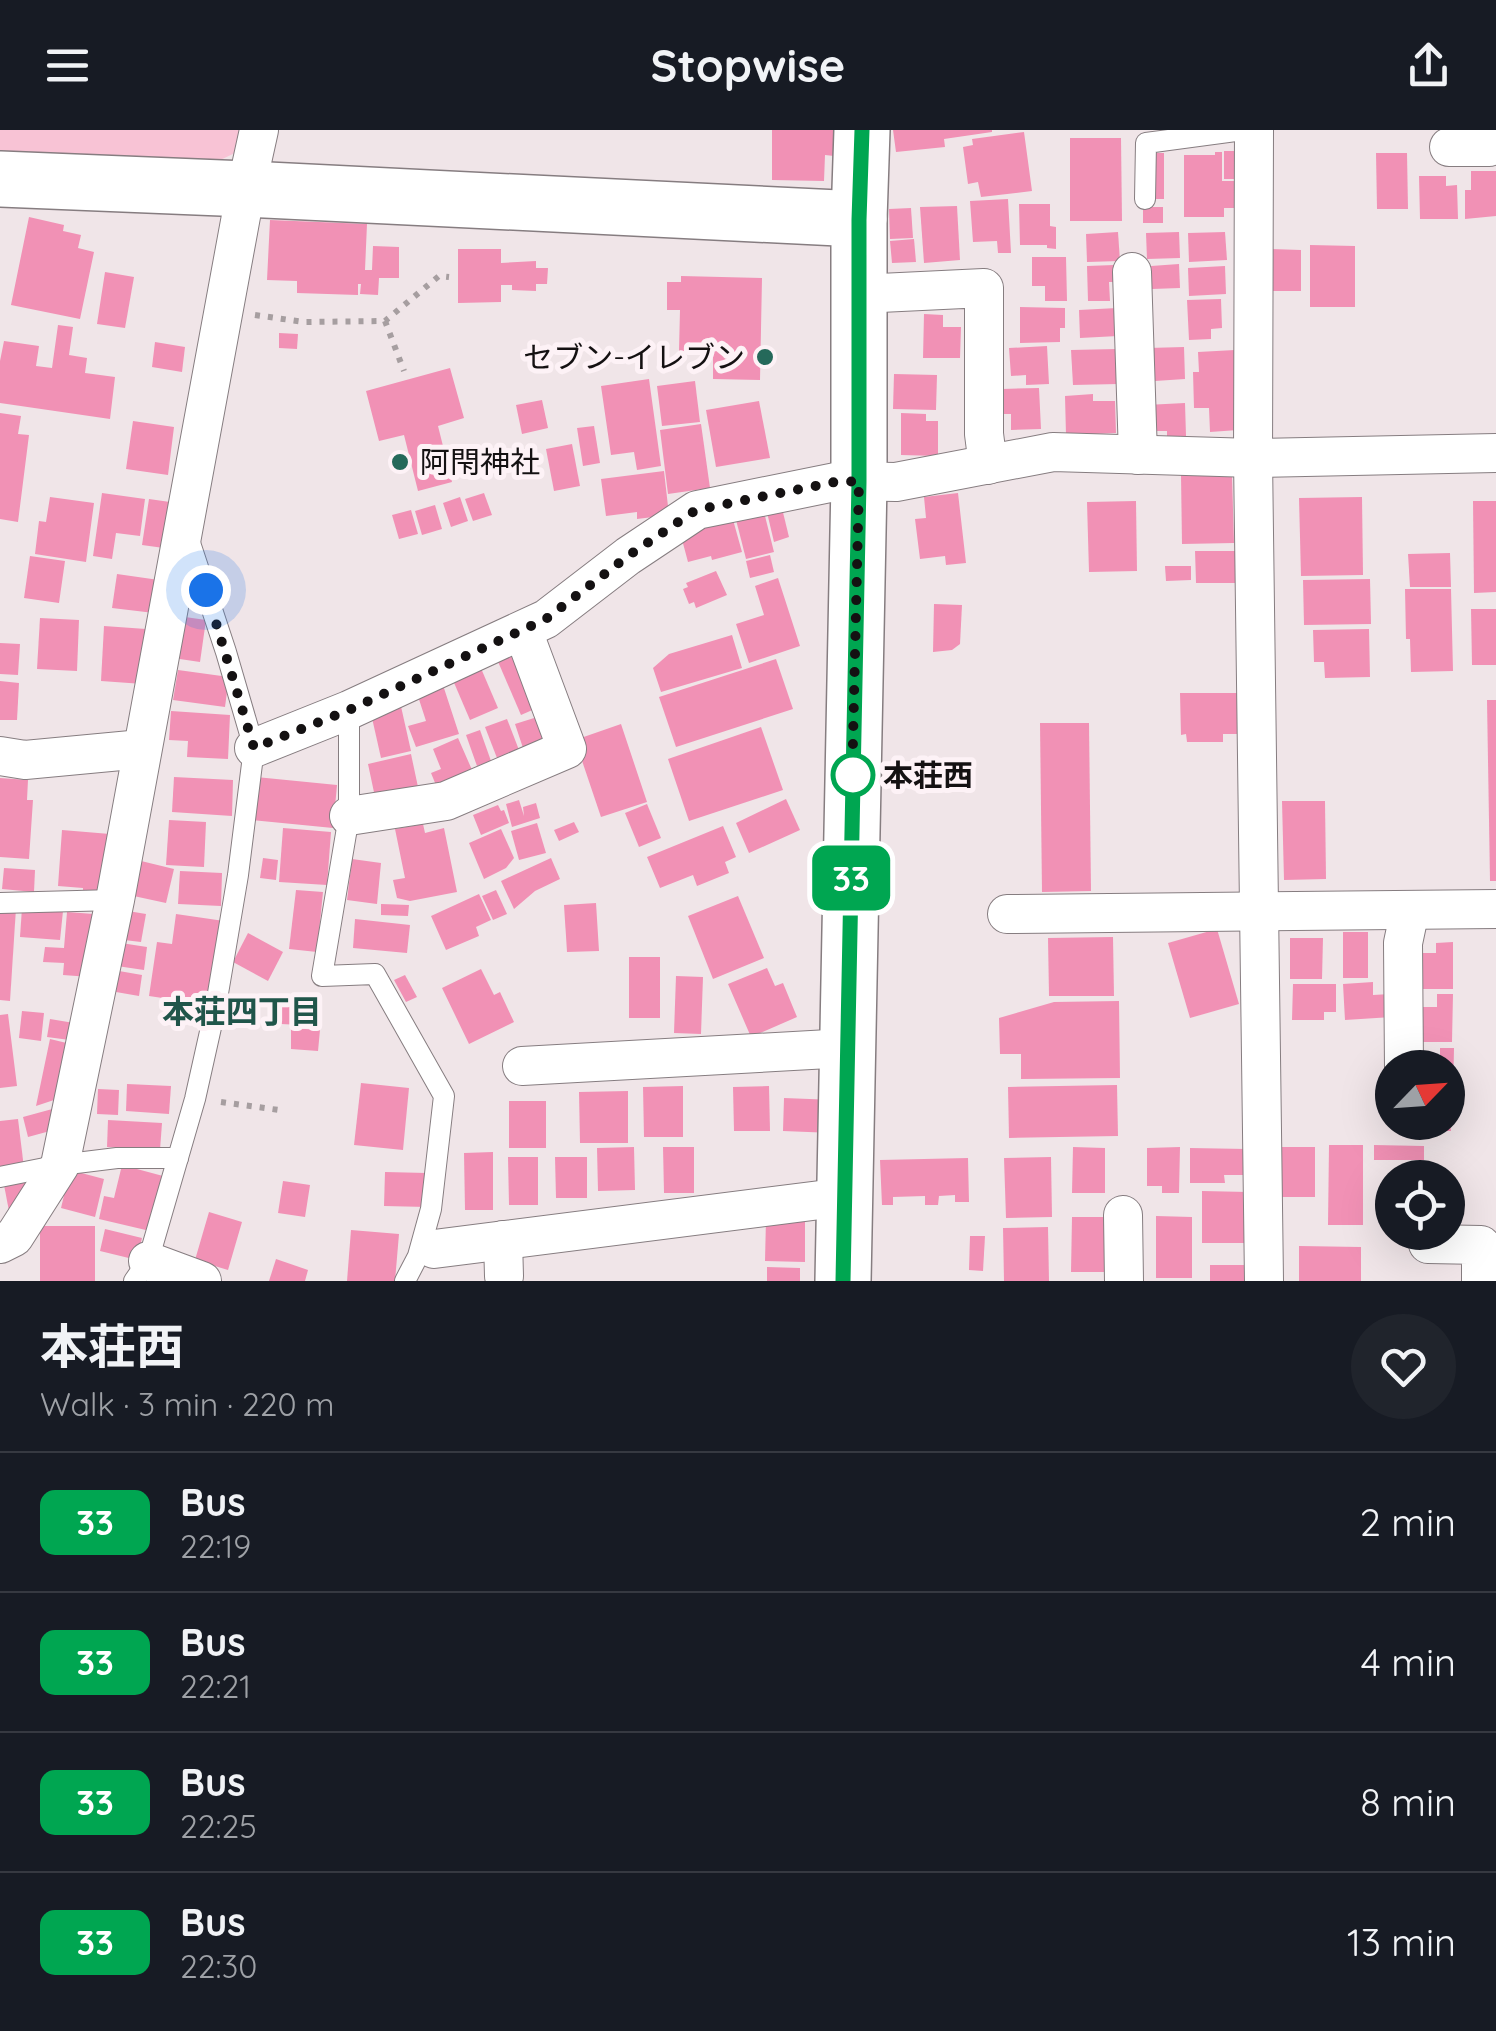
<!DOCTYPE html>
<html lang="en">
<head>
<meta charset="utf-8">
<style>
	body { margin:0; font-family:Quicksand,"Noto Sans JP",sans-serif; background:#20242c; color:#f1f3f6; height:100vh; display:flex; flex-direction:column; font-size:38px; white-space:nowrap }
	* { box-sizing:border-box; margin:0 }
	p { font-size:32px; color:#9ea1a6 }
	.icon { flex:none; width:55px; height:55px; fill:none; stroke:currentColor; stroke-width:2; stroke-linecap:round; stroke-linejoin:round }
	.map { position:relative; height:1151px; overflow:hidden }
	.sheet { display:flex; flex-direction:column; background:#171b24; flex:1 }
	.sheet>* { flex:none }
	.badge { padding:0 20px; border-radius:15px; font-size:35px; line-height:65px }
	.needle { width:65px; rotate:65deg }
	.fabs { position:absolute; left:1375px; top:920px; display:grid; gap:20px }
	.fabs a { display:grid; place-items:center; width:90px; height:90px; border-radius:50%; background:#171b24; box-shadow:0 10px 40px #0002; font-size:50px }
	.you { position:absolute; width:50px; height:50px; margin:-25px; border:8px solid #fff; border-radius:50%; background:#1a73e8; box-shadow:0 0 0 15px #1a73e833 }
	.map>.badge { position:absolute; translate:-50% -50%; box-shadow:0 0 0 5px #fff }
	.round { display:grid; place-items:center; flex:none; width:105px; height:105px; border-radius:52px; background:#20242c }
	.summary { display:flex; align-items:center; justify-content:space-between; height:170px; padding:0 40px }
	h1 { font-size:48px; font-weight:700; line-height:75px }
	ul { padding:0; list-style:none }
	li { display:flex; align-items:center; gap:30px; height:140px; padding:0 40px; border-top:2px solid #363941 }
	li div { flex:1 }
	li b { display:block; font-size:38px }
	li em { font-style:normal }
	li .badge { min-width:110px; font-weight:700; text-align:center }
	header { display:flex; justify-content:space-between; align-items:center; height:130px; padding:0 40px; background:#171b24; font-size:45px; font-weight:700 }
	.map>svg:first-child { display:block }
	.green { fill:#f8c3d5 }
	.building { fill:#f191b5 }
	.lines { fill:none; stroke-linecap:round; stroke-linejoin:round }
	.lane-casing { stroke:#867d80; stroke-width:22 }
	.street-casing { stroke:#867d80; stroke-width:40 }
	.secondary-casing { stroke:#867d80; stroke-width:58 }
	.path { stroke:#a69ea0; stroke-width:6; stroke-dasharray:5 8; stroke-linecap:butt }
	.lane { stroke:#fff; stroke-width:20 }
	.street { stroke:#fff; stroke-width:38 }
	.secondary { stroke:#fff; stroke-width:55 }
	.line-casing { stroke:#fff; stroke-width:22 }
	.line { stroke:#00a651; stroke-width:15 }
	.walk { stroke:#141112; stroke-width:10; stroke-dasharray:0 18 }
	.poi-dot { fill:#25695a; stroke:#fdf2f6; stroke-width:4 }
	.stop-dot { fill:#fff; stroke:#00a651; stroke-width:5 }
	.labels { text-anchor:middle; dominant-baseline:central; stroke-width:10; stroke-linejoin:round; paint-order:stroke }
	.poi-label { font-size:30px; fill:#141112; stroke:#fdf2f6; text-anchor:end }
	.stop-label { font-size:30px; font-weight:bold; fill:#141112; stroke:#fdf2f6; text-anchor:start }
	.neighbourhood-label { font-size:32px; font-weight:bold; fill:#20554a; stroke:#fdf2f6 }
</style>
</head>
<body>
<header><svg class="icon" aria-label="menu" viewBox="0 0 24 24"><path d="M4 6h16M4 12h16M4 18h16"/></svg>Stopwise<svg class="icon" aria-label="share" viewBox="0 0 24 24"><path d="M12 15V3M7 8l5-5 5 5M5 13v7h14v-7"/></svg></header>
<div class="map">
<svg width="1496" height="1151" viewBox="0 0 1496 1151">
	<rect width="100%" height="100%" fill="#f0e5e8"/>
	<polygon class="green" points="0,0 242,0 237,22 214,33 0,26"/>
	<g class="building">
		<polygon points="772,0 835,0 834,26 825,25 824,51 772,50"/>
		<polygon points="893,0 992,0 992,2 944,9 945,17 896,22"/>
		<polygon points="1024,2 1032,61 981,67 978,52 968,54 963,17 973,15 972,9"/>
		<polygon points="1070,8 1121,8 1122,91 1070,91"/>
		<polygon points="1224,21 1236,21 1237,49 1224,49"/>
		<polygon points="1215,22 1222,22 1222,51 1236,51 1236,78 1224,78 1224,87 1184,87 1184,25 1215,25"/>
		<polygon points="1154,23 1164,23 1164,69 1153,69"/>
		<polygon points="1376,23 1407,23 1408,79 1377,79"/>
		<polygon points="1471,41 1496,41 1496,86 1465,89 1465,60 1471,60"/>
		<polygon points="1419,46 1446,46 1446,56 1457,55 1458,89 1420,89"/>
		<polygon points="1008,69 1011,123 998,123 997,111 973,112 970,71"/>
		<polygon points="1019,74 1050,74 1050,96 1056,97 1056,119 1047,118 1047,115 1020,115"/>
		<polygon points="957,76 960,130 924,133 920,77"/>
		<rect x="1143" y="77" width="20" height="16"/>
		<polygon points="911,78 913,108 890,109 889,79"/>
		<polygon points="29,87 64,95 63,101 81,105 78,118 94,122 80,189 11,175"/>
		<polygon points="270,90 367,94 365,140 372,140 373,116 399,117 399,148 379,148 378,165 360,164 361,154 358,154 358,165 297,163 297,151 267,150"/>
		<polygon points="1118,102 1120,131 1087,132 1086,104"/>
		<polygon points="1179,102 1180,128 1147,129 1146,103"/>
		<polygon points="1225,102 1227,130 1189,132 1188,103"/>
		<polygon points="914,109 916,132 892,133 890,111"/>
		<polygon points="1310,115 1355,116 1355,177 1310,177"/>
		<polygon points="458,119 501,119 501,133 536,131 536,138 548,138 547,154 536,154 536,161 512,160 512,155 501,155 501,172 458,173"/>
		<polygon points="1271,119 1301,120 1301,161 1271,161"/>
		<polygon points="1032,127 1066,127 1067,171 1045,171 1045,156 1032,156"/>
		<polygon points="1179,134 1180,158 1152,159 1151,136"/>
		<polygon points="1114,135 1115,152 1109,152 1110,171 1088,171 1087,136"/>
		<polygon points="1225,136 1226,164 1189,166 1188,138"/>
		<polygon points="105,142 134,147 125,198 97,194"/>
		<polygon points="681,146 762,148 760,250 713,249 713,222 679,221 680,180 667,180 667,152 681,152"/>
		<polygon points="1221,169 1222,198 1211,199 1211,209 1189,210 1187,170"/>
		<polygon points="1020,177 1065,178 1065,198 1060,198 1060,212 1020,213"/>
		<polygon points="1117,178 1118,206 1080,208 1079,180"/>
		<polygon points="924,184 943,185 943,197 961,197 960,228 923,228"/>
		<polygon points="58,195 73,197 69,225 87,228 85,243 115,247 110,289 0,273 0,231 4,211 39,216 36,236 52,238"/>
		<polygon points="279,203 298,204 297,219 279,218"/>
		<polygon points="155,212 185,217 182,242 152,237"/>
		<polygon points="1047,216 1049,254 1026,255 1026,245 1011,246 1009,218"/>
		<polygon points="1184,217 1185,249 1155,251 1155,246 1149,247 1148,218"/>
		<polygon points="1117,219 1118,254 1073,255 1071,220"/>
		<polygon points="1235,220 1238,300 1210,302 1209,278 1194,278 1193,242 1199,242 1198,222"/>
		<polygon points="450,238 464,288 438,296 452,352 418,361 404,305 379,311 366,261"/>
		<polygon points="894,244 937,245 936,280 893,279"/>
		<polygon points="649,249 661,336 637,340 634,322 611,325 601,256"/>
		<polygon points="695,251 700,292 662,296 657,256"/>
		<polygon points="1039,258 1041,299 1011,300 1011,284 1004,284 1002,259"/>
		<polygon points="1093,264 1093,271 1115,271 1116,303 1066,305 1065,266"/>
		<polygon points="542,270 548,298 522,304 516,275"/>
		<polygon points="759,271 770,328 716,337 706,280"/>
		<polygon points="1185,273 1186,306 1167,308 1167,301 1147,301 1146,275"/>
		<polygon points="0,283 21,286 18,304 29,305 18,392 0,389"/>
		<polygon points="901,283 926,284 926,291 938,291 938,326 901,325"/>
		<polygon points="133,291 174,297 168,345 126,339"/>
		<polygon points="701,294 710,358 668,364 660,300"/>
		<polygon points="594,296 600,333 583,336 577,298"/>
		<polygon points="572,314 580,356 554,361 546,319"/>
		<polygon points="664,341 669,385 637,389 637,382 606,386 601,349"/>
		<polygon points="1181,345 1232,345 1234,413 1182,414"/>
		<polygon points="102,363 145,369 140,406 116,403 112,429 93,426"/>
		<polygon points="484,363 492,385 473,391 465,369"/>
		<polygon points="958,363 966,433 946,435 945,426 920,429 915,389 926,388 924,367"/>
		<polygon points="50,367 94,373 86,432 35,424 39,391 46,392"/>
		<polygon points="460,367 468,391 451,397 443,373"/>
		<polygon points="1362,367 1363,445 1301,446 1299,368"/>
		<polygon points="149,369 177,373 171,419 142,415"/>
		<polygon points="761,370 774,422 746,429 733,378"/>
		<polygon points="780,370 789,407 774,412 765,374"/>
		<polygon points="1136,371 1137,441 1089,442 1087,372"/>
		<polygon points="1473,371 1496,371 1496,462 1474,463"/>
		<polygon points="435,375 442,399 422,405 415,381"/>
		<polygon points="730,379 742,422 712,430 711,426 688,432 680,402"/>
		<polygon points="411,380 418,404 399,409 392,385"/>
		<polygon points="1195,421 1241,421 1241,453 1196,453"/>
		<polygon points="1450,423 1451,457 1410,457 1408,424"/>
		<polygon points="770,425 774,442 750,448 746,431"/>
		<polygon points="30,426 65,431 59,473 24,468"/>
		<polygon points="1165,436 1191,436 1191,450 1166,451"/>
		<polygon points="716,441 727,465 696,478 694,472 689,474 683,459 688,457 686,453"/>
		<polygon points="117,444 159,450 154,483 112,478"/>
		<polygon points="778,448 800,516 749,533 736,494 764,485 755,456"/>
		<polygon points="1370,449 1371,494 1304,495 1303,450"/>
		<polygon points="1405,459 1451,459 1453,541 1411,542 1410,509 1406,509"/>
		<polygon points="934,474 962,475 960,514 952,520 933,522"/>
		<polygon points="1471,479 1496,479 1496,535 1472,535"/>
		<polygon points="178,486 206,490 200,532 173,528"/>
		<polygon points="40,488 79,490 77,541 37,539"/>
		<polygon points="104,496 146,499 143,554 101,551"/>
		<polygon points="1369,499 1370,547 1325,548 1324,532 1314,532 1313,500"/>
		<polygon points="732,505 742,538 661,562 653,538 669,524"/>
		<polygon points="0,513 20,514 18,545 0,544"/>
		<polygon points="520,516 546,574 521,585 496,527"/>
		<polygon points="477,529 498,578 470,590 449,541"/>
		<polygon points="776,529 793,579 676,617 659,567"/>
		<polygon points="178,540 229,547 225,577 173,570"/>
		<polygon points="441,549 459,604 416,617 408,596 426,591 415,557"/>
		<polygon points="0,551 19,553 17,590 0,590"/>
		<polygon points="1180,563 1241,563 1242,604 1223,604 1223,612 1187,612 1186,604 1181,605"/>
		<polygon points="1487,570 1496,570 1496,751 1490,751"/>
		<polygon points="400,572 411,621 381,628 370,579"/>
		<polygon points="171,581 230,585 228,629 187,627 188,611 169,610"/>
		<polygon points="550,583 558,610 524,621 515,594"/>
		<polygon points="507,589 519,620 497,628 485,597"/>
		<polygon points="1040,593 1089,593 1091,761 1042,762"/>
		<polygon points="621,594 647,672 601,687 575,610"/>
		<polygon points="761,597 783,660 689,691 668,629"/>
		<polygon points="480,600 491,631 477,636 466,605"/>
		<polygon points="458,608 476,649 440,665 431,643 441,639 433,619"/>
		<polygon points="411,624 418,657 375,667 368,634"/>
		<polygon points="174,647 233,650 232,686 172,682"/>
		<polygon points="256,647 337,655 333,698 252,690"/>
		<polygon points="0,648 28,650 27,670 33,670 29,729 0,727"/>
		<polygon points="786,669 800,700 749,723 736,693"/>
		<polygon points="519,670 524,686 523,677 536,673 540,688 512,697 506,674"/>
		<polygon points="1282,671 1325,671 1326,749 1284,750"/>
		<polygon points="647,674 661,708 639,717 625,683"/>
		<polygon points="498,675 501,681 504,680 509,693 481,705 473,685"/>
		<polygon points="169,690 206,692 204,737 166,735"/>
		<polygon points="574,692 579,702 559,711 554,700"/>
		<polygon points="537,693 546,723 519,730 511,701"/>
		<polygon points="423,694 425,703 444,698 457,762 410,771 397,768 393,750 405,748 395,699"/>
		<polygon points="723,696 736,727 725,732 729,743 697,756 693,745 660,758 647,727"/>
		<polygon points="283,698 331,702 327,755 279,752"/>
		<polygon points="501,699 514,728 506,738 484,749 469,713"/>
		<polygon points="62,700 110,704 106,769 83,768 83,758 58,756"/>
		<polygon points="263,728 278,730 276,750 260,748"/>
		<polygon points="551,728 560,749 535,761 514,779 501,751"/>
		<polygon points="352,729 381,733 377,774 347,770"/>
		<polygon points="137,730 174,739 166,773 129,765"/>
		<polygon points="4,738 35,740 34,762 2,759"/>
		<polygon points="180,741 222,743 221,776 178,774"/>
		<polygon points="296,760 323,762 317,822 289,819"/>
		<polygon points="496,760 507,784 493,790 482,766"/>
		<polygon points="479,764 491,790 476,797 479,806 446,820 431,786"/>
		<polygon points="738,766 764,828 713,849 688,786"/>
		<polygon points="596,773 599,821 567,822 564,775"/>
		<polygon points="381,774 409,775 408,786 381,785"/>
		<polygon points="0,776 16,778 10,871 0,870"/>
		<polygon points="22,778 63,781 60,810 20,807"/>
		<polygon points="128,781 146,784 141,812 124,810"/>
		<polygon points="67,782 94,784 90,847 63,845 64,833 43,832 45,817 64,818"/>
		<polygon points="176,784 224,791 210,875 149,866 157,812 172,814"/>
		<polygon points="355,789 410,795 407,823 353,818"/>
		<polygon points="1217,799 1239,874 1190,888 1168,813"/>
		<rect x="1343" y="802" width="25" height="46"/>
		<polygon points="248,803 283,822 268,851 233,832"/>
		<polygon points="1113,807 1114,866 1049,866 1048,808"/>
		<polygon points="1290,808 1323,808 1322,849 1290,849"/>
		<polygon points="1453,812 1453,859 1421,859 1421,823 1436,823 1436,813"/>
		<polygon points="121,813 147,817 144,840 117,836"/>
		<rect x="629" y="827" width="31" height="61"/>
		<polygon points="767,838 775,856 783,853 797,887 751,907 728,854"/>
		<polygon points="481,839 494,865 500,862 514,892 469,914 442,858"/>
		<polygon points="119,841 142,845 139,866 116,862"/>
		<polygon points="405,845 417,867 406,872 394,850"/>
		<polygon points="676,846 703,847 701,904 674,903"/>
		<polygon points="1373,852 1373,865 1390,864 1392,887 1345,890 1343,854"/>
		<polygon points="1293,854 1336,854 1336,882 1324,882 1324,890 1292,890"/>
		<polygon points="1437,864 1453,864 1452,912 1421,912 1421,877 1437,877"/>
		<polygon points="1119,871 1120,948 1021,949 1021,924 1000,924 999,888 1054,872"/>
		<polygon points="281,873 322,875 321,896 281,894"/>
		<polygon points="22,881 44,883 41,911 19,908"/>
		<polygon points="8,884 17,956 0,958 0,885"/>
		<polygon points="50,889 80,894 77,911 47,907"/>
		<polygon points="291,898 320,900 318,921 291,919"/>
		<polygon points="50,909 75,915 63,967 36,976"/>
		<polygon points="1440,918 1454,918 1453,965 1448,965 1448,938 1420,938 1420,929 1440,929"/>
		<polygon points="361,953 409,958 403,1020 354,1015"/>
		<polygon points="127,954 171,956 169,984 126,981"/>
		<polygon points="1117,955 1118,1006 1009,1008 1008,957"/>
		<polygon points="683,956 683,1007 644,1007 643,957"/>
		<polygon points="769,956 770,1001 734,1001 733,957"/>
		<polygon points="98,959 119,960 118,985 97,984"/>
		<polygon points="628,961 628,1013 580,1013 579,962"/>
		<polygon points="784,968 835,970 833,1003 783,1001"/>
		<rect x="509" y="971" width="37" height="47"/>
		<polygon points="56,978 61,998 28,1007 23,987"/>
		<polygon points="18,989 24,1038 0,1040 0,991"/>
		<polygon points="108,990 162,993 160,1020 107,1017"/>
		<polygon points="1411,992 1450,992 1451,1001 1411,1001"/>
		<polygon points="1329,1015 1363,1015 1363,1095 1328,1095"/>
		<polygon points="1374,1015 1424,1016 1424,1030 1374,1030"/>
		<polygon points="634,1017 635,1060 598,1061 597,1018"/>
		<polygon points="663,1017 694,1017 694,1063 664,1063"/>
		<polygon points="1073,1017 1105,1018 1105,1063 1072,1063"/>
		<polygon points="1180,1017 1179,1063 1162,1063 1162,1056 1147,1056 1147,1018"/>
		<rect x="1279" y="1017" width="36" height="50"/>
		<polygon points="1190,1018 1247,1019 1247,1045 1224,1045 1225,1053 1190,1053"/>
		<polygon points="493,1022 493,1080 465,1080 464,1023"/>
		<polygon points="508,1027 538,1027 538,1075 509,1075"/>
		<polygon points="555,1027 587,1027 587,1068 556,1068"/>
		<polygon points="1051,1027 1052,1087 1006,1088 1004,1028"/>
		<polygon points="968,1028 969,1072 955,1072 955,1065 939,1066 938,1075 925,1075 925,1066 893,1067 893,1075 882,1075 880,1030"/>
		<polygon points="122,1035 163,1046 150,1101 99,1089 104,1066 114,1068"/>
		<polygon points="70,1040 104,1049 95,1087 61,1078"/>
		<polygon points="385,1042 427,1043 427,1077 384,1076"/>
		<polygon points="40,1048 9,1081 4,1055"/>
		<polygon points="283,1051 310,1055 305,1087 278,1083"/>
		<polygon points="1202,1061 1248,1062 1248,1113 1202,1113"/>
		<polygon points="209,1082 242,1092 228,1140 195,1130"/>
		<polygon points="1156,1086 1192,1087 1192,1148 1156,1148"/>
		<polygon points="1072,1087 1104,1087 1104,1142 1071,1142"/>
		<polygon points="766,1089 805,1090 805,1132 765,1131"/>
		<rect x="40" y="1096" width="55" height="55"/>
		<polygon points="1048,1097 1049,1151 1004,1151 1003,1098"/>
		<polygon points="105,1099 142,1108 137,1130 100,1121"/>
		<polygon points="351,1100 399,1104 395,1151 347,1151"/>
		<polygon points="970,1106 985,1106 983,1141 969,1140"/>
		<polygon points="1299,1116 1361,1117 1361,1151 1299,1151"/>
		<polygon points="276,1129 308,1140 305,1151 269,1151"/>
		<rect x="1210" y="1135" width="38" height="16"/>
		<polygon points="767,1137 800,1138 800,1151 767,1151"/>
	</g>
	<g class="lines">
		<g class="lane-casing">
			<g id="lane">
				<polyline points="1145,69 1146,13 1243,0"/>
				<polyline points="349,580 349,686 322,846 375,844 444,966 431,1079 418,1126 405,1151"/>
				<polyline points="0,773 115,770"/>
				<polyline points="0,1047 60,1035 117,1028 178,1028"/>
				<polyline points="134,1151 148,1131 195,969 216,875 238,745 254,618 226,522 189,410"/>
			</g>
		</g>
		<g class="street-casing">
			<g id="street">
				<polyline points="1254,0 1253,328 1264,1151"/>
				<polyline points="1449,17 1489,17 1489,0"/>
				<polyline points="1132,142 1138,325"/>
				<polyline points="859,164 984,158 984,304 988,335"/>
				<polyline points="254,618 349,580 546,489 628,426 697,380 840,351 896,352 1053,322 1253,328 1496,323"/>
				<polyline points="0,626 25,630 142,619"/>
				<polyline points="349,686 446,671 567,619 523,501"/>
				<polyline points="1007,784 1496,779"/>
				<polyline points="522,936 847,918"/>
				<polyline points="1404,938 1403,813 1410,780"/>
				<polyline points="1123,1085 1124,1151"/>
				<polyline points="503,1110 504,1146"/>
				<polyline points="0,1114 14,1107 60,1035 115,770 246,59 259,0"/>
				<polyline points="1428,1114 1481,1115 1481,1151"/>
				<polyline points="434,1119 844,1067"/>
				<polyline points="148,1131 202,1151"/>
			</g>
		</g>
		<g class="secondary-casing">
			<g id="secondary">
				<polyline points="0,49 246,59 859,89"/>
				<polyline points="843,1151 859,352 859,89 862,0"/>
			</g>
		</g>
		<g class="path">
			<polyline points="255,185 304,192 385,191 439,146 449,147"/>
			<polyline points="385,191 404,241"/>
			<polyline points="221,972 279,980"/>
		</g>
		<use href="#lane" class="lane"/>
		<use href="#street" class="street"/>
		<use href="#secondary" class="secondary"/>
	</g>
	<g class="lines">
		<g class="line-casing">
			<polyline id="line" points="843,1151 859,352 859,90 862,0"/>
		</g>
		<use href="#line" class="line"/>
		<polyline class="walk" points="206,460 254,618 349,580 546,489 628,426 696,380 840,351 859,352 852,654 853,645"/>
	</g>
	<g class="poi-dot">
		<circle cx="765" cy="227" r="10"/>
		<circle cx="400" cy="332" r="10"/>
	</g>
	<circle class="stop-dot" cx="853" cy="645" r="20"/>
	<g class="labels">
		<g class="poi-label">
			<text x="745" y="227">セブン-イレブン</text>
			<text x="420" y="332" text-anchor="start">阿閇神社</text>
		</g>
		<g class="stop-label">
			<text x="883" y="645">本荘西</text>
		</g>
		<g class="neighbourhood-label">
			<text x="242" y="881">本荘四丁目</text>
		</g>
	</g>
</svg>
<div class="fabs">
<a><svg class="needle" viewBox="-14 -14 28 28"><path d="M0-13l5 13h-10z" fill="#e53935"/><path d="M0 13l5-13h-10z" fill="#9ea1a6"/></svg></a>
<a><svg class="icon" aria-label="locate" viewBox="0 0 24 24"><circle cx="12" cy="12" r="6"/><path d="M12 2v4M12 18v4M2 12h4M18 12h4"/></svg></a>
</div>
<div class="you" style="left:206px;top:460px"></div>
<b class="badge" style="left:851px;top:748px;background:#00a651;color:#fff">33</b>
</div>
<section class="sheet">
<div class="summary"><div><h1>本荘西</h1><p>Walk · 3 min · 220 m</p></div><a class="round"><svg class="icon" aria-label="heart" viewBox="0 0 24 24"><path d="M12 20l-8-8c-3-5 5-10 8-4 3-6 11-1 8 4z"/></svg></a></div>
<ul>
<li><span class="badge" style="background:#00a651;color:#fff">33</span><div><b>Bus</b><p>22:19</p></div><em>2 min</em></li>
<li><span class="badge" style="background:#00a651;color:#fff">33</span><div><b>Bus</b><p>22:21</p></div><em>4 min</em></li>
<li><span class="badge" style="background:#00a651;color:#fff">33</span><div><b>Bus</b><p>22:25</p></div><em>8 min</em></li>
<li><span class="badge" style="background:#00a651;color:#fff">33</span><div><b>Bus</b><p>22:30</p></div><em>13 min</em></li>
</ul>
</section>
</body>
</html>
